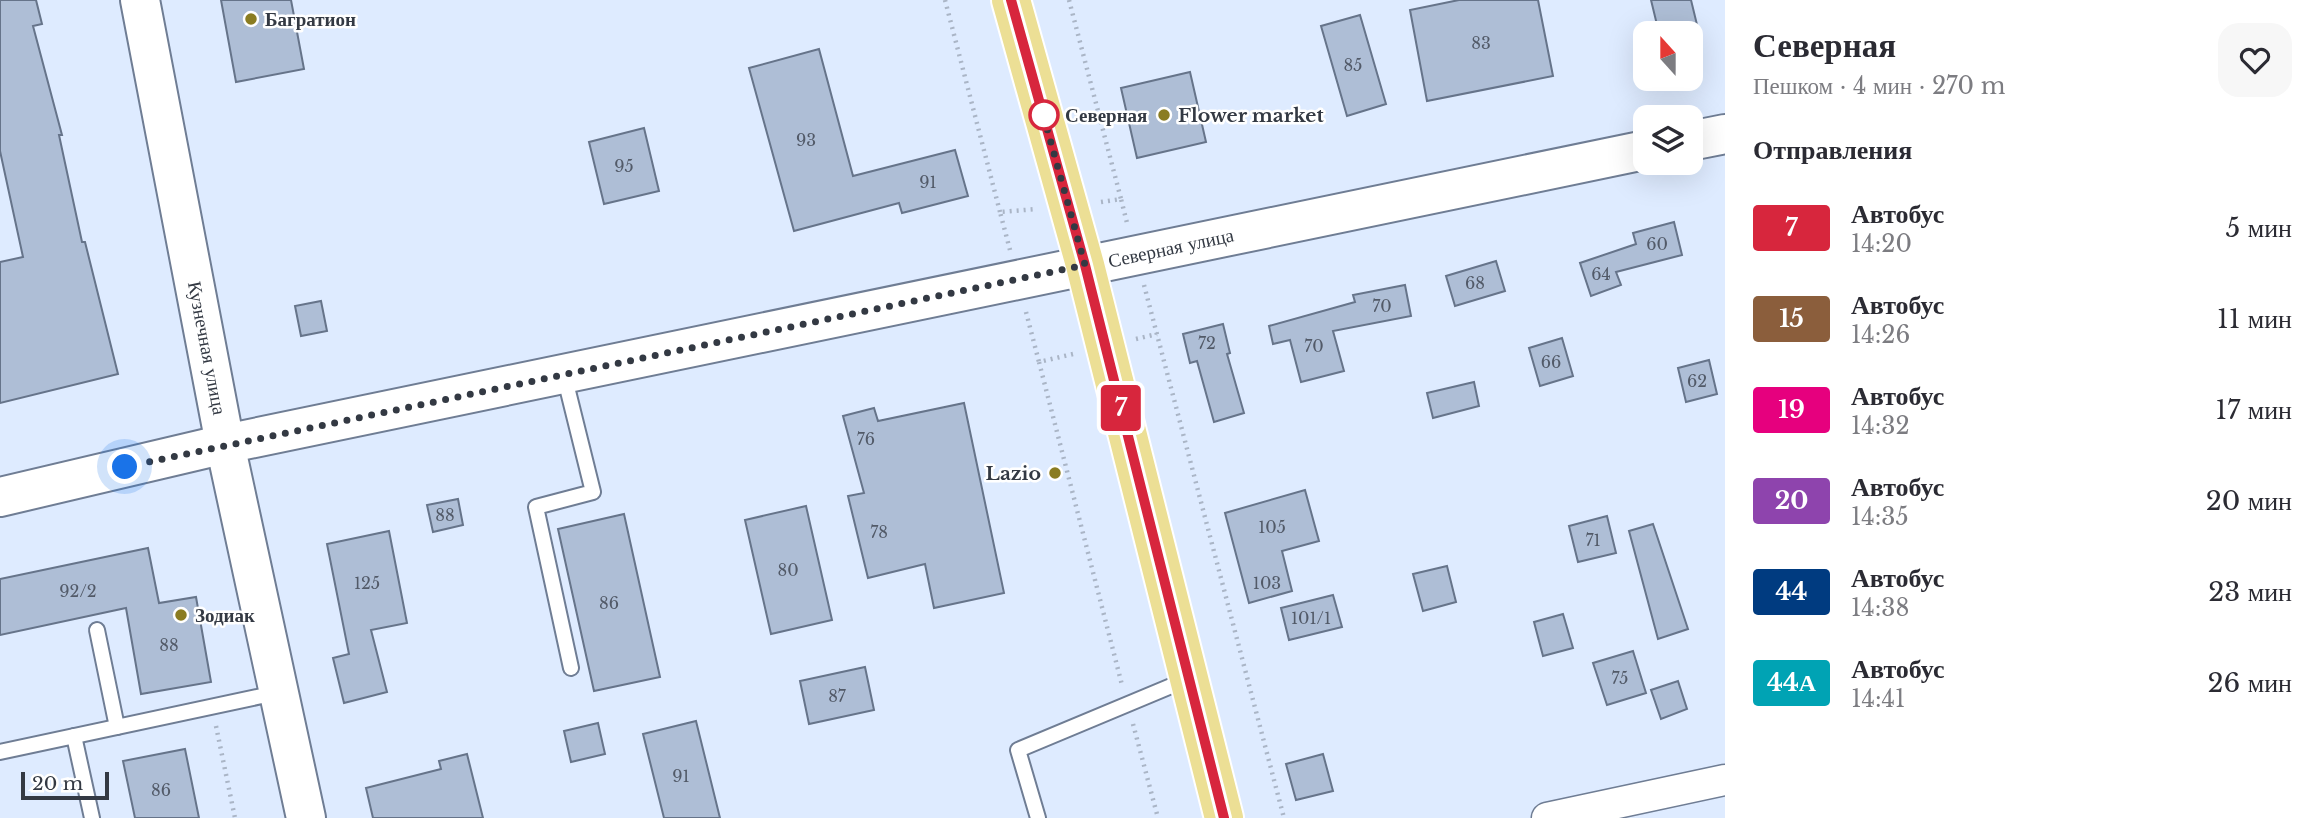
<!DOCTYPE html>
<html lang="ru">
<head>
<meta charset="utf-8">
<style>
	body { margin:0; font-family:"Libre Baskerville",serif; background:#f7f7f7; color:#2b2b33; height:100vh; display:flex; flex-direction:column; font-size:26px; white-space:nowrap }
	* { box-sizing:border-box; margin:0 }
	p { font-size:23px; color:#7c7c81 }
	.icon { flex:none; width:38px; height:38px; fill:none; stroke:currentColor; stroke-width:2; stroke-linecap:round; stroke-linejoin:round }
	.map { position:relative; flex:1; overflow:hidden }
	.side { display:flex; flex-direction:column; background:#fff; width:595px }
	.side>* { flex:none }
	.badge { padding:0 14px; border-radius:5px; font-size:24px; line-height:46px }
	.needle { width:46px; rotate:339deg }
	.tools { position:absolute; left:1633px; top:21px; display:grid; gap:14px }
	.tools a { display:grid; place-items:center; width:70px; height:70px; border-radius:14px; background:#fff; box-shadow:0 7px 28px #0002; font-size:35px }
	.scale { position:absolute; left:21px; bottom:18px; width:88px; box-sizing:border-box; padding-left:7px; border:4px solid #333943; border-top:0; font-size:19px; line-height:24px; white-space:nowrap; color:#333943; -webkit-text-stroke:5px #fff; paint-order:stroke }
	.you { position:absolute; width:35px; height:35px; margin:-18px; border:5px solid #fff; border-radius:50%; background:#1a73e8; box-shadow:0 0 0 10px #1a73e833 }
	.map>.badge { position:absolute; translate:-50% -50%; box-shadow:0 0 0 4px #fff }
	h2 { padding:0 28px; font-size:26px; line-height:63px }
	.round { display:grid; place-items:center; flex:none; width:74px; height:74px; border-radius:21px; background:#f7f7f7 }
	.summary { display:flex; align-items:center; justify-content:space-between; height:119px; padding:0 28px }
	h1 { font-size:33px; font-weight:700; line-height:52px }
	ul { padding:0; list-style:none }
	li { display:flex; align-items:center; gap:21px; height:91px; padding:0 28px }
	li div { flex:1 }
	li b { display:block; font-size:26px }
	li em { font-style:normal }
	li .badge { min-width:77px; font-weight:700; text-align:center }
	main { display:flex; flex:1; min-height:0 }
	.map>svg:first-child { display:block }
	.building { fill:#aebed6; stroke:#66748a; stroke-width:2 }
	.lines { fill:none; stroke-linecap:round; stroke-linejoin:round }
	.lane-casing { stroke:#6f7d94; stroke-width:18 }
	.street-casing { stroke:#6f7d94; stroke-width:33 }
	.secondary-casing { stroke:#6f7d94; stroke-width:42 }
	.primary-casing { stroke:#fff; stroke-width:42 }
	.path { stroke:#aab5c6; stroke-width:4.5; stroke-dasharray:2 5; stroke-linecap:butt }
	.lane { stroke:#fff; stroke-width:14 }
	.street { stroke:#fff; stroke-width:30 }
	.secondary { stroke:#fff; stroke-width:38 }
	.primary { stroke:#ecdf95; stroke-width:38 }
	.line-casing { stroke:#fff; stroke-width:16 }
	.line { stroke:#d7263d; stroke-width:10 }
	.walk { stroke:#333943; stroke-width:7; stroke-dasharray:0 12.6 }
	.poi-dot { fill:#8a7c21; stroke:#fff; stroke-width:2.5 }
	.stop-dot { fill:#fff; stroke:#d7263d; stroke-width:3.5 }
	.labels { text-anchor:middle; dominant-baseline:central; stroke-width:5; stroke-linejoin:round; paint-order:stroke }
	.number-label { font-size:16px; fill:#525a68 }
	.poi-label { font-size:19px; font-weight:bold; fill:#333943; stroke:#fff; text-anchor:start }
	.stop-label { font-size:19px; font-weight:bold; fill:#333943; stroke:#fff; text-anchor:start }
	.street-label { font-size:19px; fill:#333943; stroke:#fff }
</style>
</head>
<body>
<main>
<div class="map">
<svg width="1725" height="818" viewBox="0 0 1725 818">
	<rect width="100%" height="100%" fill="#deebff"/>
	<g class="building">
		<polygon points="0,0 36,0 42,24 33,26 62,135 59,135 82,242 85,242 118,374 0,403 0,262 23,257 0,151"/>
		<polygon points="221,0 291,0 304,69 236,82"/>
		<polygon points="1459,0 1538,0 1553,76 1427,101 1410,10"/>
		<polygon points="1651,0 1691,0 1699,33 1659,33"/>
		<polygon points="1360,15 1386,104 1347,116 1321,26"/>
		<polygon points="819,49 853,176 955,150 968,196 902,213 899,203 794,231 749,68"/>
		<polygon points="1190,72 1206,142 1137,158 1121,88"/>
		<polygon points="644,128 659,191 604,204 589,142"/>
		<polygon points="1674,222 1682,255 1616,272 1621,285 1591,296 1580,263 1636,244 1633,233"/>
		<polygon points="1496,261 1505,291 1455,306 1446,276"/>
		<polygon points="1405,285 1411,316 1333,331 1344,371 1301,382 1290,340 1273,344 1269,326 1355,302 1353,295"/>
		<polygon points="321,301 327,331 301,336 295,306"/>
		<polygon points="1223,324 1230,353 1227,354 1244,413 1214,422 1197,361 1190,363 1183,334"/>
		<polygon points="1562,338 1573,376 1540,386 1529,348"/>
		<polygon points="1709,360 1717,394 1686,402 1678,368"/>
		<polygon points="1474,382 1479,406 1433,418 1427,393"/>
		<polygon points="964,403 1004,593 934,608 925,564 868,578 848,496 864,493 843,416 874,408 878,421"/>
		<polygon points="1305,490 1319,541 1282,551 1292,591 1249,603 1225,513"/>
		<polygon points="458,499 463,525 433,532 427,505"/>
		<polygon points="806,506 832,620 771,634 745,520"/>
		<polygon points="624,514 660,677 594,691 558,529"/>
		<polygon points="1607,516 1616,553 1578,562 1569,526"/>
		<polygon points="1653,524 1688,629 1658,639 1629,531"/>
		<polygon points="389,531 407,623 371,630 387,692 344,703 333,658 349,654 327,544"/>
		<polygon points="148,548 159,603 196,597 211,682 141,694 126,608 0,635 0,579"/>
		<polygon points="1447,566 1456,602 1423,611 1413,574"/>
		<polygon points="1333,595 1342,627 1289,640 1281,608"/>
		<polygon points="1563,614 1573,648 1543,656 1534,622"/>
		<polygon points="1633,651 1646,693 1607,705 1593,663"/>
		<polygon points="865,667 874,710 809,724 800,681"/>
		<polygon points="1678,681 1687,709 1661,719 1651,690"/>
		<polygon points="696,721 720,818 664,818 643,734"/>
		<polygon points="598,723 605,754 571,762 564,731"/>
		<polygon points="185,749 199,818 135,818 123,761"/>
		<polygon points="467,754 483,818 373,818 366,788 441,769 439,761"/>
		<polygon points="1323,754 1333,791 1296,800 1286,764"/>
	</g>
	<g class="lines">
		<g class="lane-casing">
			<g id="lane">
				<polyline points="564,375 593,492 536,507 571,668"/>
				<polyline points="97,630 117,727"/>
				<polyline points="74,736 92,818"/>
				<polyline points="0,752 276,693"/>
				<polyline points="1038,818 1018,750 1188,679"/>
			</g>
		</g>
		<g class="street-casing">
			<polyline id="street" points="1547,818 1725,780"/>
		</g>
		<g class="secondary-casing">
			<g id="secondary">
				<polyline points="140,0 225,444 306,818"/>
				<polyline points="1690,141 1725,134"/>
				<polyline points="0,497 225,444 1645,150"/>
			</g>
		</g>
		<g class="primary-casing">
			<polyline id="primary" points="1011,0 1085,265 1224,818"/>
		</g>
		<g class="path">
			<polyline points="945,0 1000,212"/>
			<polyline points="1069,0 1121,199"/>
			<polyline points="1101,202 1121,199 1127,223"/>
			<polyline points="1010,250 1000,212 1037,209"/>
			<polyline points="1144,285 1284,818"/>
			<polyline points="1026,312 1039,362"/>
			<polyline points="1136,339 1157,334"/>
			<polyline points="1073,354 1039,362 1122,685"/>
			<polyline points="1133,724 1158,818"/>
			<polyline points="216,726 235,818"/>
		</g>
		<use href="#lane" class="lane"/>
		<use href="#street" class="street"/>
		<use href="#secondary" class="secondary"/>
		<use href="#primary" class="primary"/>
	</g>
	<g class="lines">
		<g class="line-casing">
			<polyline id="line" points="1011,0 1085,265 1224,818"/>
		</g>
		<use href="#line" class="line"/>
		<polyline class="walk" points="125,467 1085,265 1040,103 1044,115"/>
	</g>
	<g class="poi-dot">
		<circle cx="251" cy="19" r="7"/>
		<circle cx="1164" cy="115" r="7"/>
		<circle cx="1055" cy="473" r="7"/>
		<circle cx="181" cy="615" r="7"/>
	</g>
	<circle class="stop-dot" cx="1044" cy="115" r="14"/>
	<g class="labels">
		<g class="number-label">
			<text x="1481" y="43">83</text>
			<text x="1353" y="65">85</text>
			<text x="806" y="140">93</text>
			<text x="624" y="166">95</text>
			<text x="928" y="182">91</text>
			<text x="1657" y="244">60</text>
			<text x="1601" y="274">64</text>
			<text x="1475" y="283">68</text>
			<text x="1382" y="306">70</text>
			<text x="1207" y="343">72</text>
			<text x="1314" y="346">70</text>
			<text x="1551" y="362">66</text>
			<text x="1697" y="381">62</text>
			<text x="866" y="439">76</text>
			<text x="445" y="515">88</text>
			<text x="1272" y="527">105</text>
			<text x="879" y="532">78</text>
			<text x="1593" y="540">71</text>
			<text x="788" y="570">80</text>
			<text x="367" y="583">125</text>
			<text x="1267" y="583">103</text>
			<text x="78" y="591">92/2</text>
			<text x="609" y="603">86</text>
			<text x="1311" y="618">101/1</text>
			<text x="169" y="645">88</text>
			<text x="1620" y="678">75</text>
			<text x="837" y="696">87</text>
			<text x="681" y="776">91</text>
			<text x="161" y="790">86</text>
		</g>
		<g class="poi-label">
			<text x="265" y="19">Багратион</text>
			<text x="1178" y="115">Flower market</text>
			<text x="1041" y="473" text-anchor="end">Lazio</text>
			<text x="195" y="615">Зодиак</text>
		</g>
		<g class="stop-label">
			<text x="1065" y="115">Северная</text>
		</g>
		<g class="street-label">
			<text transform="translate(1171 248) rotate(-12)">Северная улица</text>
			<text transform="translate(207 348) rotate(79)">Кузнечная улица</text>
		</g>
	</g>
</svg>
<div class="tools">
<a><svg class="needle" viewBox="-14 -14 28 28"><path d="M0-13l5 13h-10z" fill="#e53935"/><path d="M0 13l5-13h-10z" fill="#7c7c81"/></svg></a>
<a><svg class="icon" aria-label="layers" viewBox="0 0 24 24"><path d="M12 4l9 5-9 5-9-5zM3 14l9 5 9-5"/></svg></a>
</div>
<div class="scale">20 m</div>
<div class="you" style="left:125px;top:467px"></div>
<b class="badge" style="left:1121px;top:408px;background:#d7263d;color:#fff">7</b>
</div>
<section class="side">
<div class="summary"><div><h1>Северная</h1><p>Пешком · 4 мин · 270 m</p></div><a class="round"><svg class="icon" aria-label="heart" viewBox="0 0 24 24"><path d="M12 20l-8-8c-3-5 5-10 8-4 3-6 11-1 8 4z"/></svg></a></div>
<h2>Отправления</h2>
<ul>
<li><span class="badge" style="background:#d7263d;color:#fff">7</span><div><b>Автобус</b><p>14:20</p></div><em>5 мин</em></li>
<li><span class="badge" style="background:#8b5e3c;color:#fff">15</span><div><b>Автобус</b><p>14:26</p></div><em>11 мин</em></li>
<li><span class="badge" style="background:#e6007e;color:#fff">19</span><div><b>Автобус</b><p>14:32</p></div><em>17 мин</em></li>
<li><span class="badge" style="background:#8e44ad;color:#fff">20</span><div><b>Автобус</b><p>14:35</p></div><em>20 мин</em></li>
<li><span class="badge" style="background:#003b80;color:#fff">44</span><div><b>Автобус</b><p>14:38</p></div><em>23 мин</em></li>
<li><span class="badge" style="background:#00a3b4;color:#fff">44А</span><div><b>Автобус</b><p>14:41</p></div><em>26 мин</em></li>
</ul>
</section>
</main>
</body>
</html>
